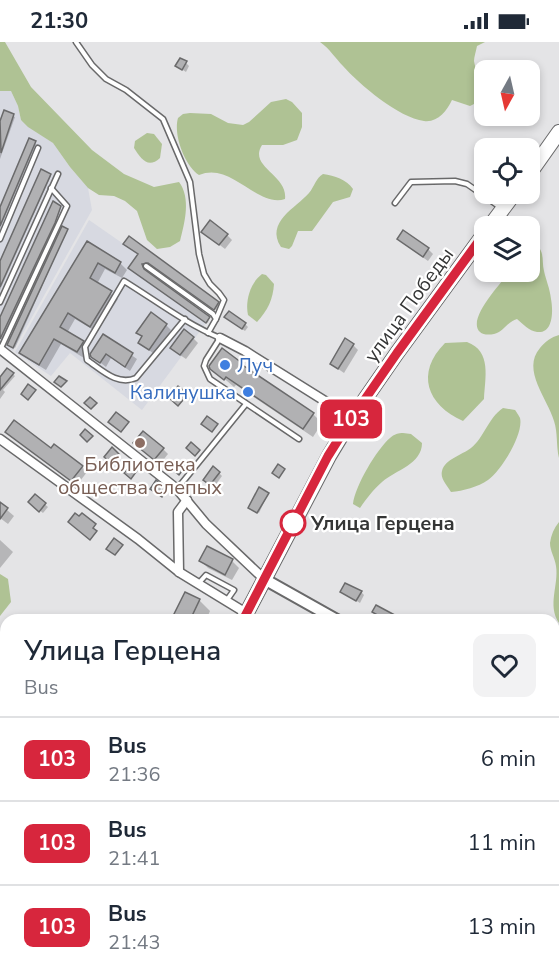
<!DOCTYPE html>
<html lang="en">
<head>
<meta charset="utf-8">
<style>
	body { margin:0; font-family:"Nunito Sans",sans-serif; background:#f2f2f3; color:#1f2937; height:100vh; display:flex; flex-direction:column; font-size:22px; white-space:nowrap }
	* { box-sizing:border-box; margin:0 }
	p { font-size:20px; color:#747a83 }
	.icon { flex:none; width:33px; height:33px; fill:none; stroke:currentColor; stroke-width:2; stroke-linecap:round; stroke-linejoin:round }
	.map { position:relative; flex:1; overflow:hidden }
	.side { position:absolute; left:0px; top:572px; width:560px; height:368px; display:flex; flex-direction:column; background:#fff; border-radius:18px 18px 0 0; box-shadow:0 3px 9px #0003 }
	.side>* { flex:none }
	.badge { padding:0 12px; border-radius:9px; font-size:21px; line-height:39px }
	.needle { width:39px; rotate:188deg }
	.controls { position:absolute; left:474px; top:18px; display:grid; gap:12px }
	.controls a { display:grid; place-items:center; width:66px; height:66px; border-radius:12px; background:#fff; box-shadow:0 3px 9px #0003; font-size:30px }
	.map>.badge { position:absolute; translate:-50% -50%; box-shadow:0 0 0 3px #fff }
	.round { display:grid; place-items:center; flex:none; width:63px; height:63px; border-radius:12px; background:#f2f2f3 }
	.summary { display:flex; align-items:center; justify-content:space-between; height:102px; padding:0 24px }
	h1 { font-size:28px; font-weight:600; line-height:45px }
	ul { padding:0; list-style:none }
	li { display:flex; align-items:center; gap:18px; height:84px; padding:0 24px; border-top:2px solid #e0e1e3 }
	li div { flex:1 }
	li b { display:block; font-size:22px }
	li em { font-style:normal }
	li .badge { min-width:66px; font-weight:700; text-align:center }
	.status { display:flex; justify-content:space-between; align-items:center; height:42px; padding:0 30px; background:#fff; direction:ltr }
	.status svg { height:16px; fill:currentColor }
	.map>svg:first-child { display:block }
	.built { fill:#d7d9e1 }
	.green { fill:#afc294 }
	.shadow { fill:#0003 }
	.building { fill:#b1b1b3; stroke:#6a6a6b; stroke-width:1.5 }
	.lines { fill:none; stroke-linecap:round; stroke-linejoin:round }
	.service-casing { stroke:#69696a; stroke-width:7 }
	.minor-casing { stroke:#69696a; stroke-width:11 }
	.tertiary-casing { stroke:#69696a; stroke-width:14 }
	.trunk-casing { stroke:#69696a; stroke-width:16 }
	.service { stroke:#fff; stroke-width:4 }
	.minor { stroke:#fff; stroke-width:8 }
	.tertiary { stroke:#fff; stroke-width:10 }
	.trunk { stroke:#fff; stroke-width:14 }
	.line-casing { stroke:#fff; stroke-width:14 }
	.line { stroke:#d7263d; stroke-width:9 }
	.shop-dot { fill:#3f7fe0; stroke:#fff; stroke-width:2 }
	.education-dot { fill:#8d6e63; stroke:#fff; stroke-width:2 }
	.stop-dot { fill:#fff; stroke:#d7263d; stroke-width:3 }
	.labels { text-anchor:middle; dominant-baseline:central; stroke-width:4.5; stroke-linejoin:round; paint-order:stroke }
	.street-label { font-size:20px; fill:#353636; stroke:#fff }
	.shop-label { font-size:20px; fill:#366cbe; stroke:#fff; text-anchor:start }
	.education-label { font-size:20px; fill:#785e54; stroke:#fff }
	.stop-label { font-size:20px; font-weight:bold; fill:#353636; stroke:#fff; text-anchor:start }
</style>
</head>
<body>
<div class="status"><b>21:30</b><svg viewBox="0 0 49 12"><path d="M0 12V9h3v3zM5 12V6h3v6zM10 12V3h3v9zM15 12V0h3v12zM26 1h20v11H26zM47 4h2v5h-2z"/></svg></div>
<div class="map">
<svg width="559" height="938" viewBox="0 0 559 938">
	<rect width="100%" height="100%" fill="#e4e4e6"/>
	<g class="built">
		<polygon points="0,49 11,49 18,64 21,78 53,101 70,125 88,146 92,168 13,309 0,302"/>
		<polygon points="89,178 138,212 128,226 206,281 142,368 70,311 51,334 15,310"/>
		<polygon points="192,933 235,933 232,938 202,938"/>
	</g>
	<g class="green">
		<path d="M0,0H5L31,45L92,108L124,132L154,145L179,140C191,156 185,180 180,199L170,205L157,207L147,198L137,169L125,159L114,154L99,153L88,146L70,125L53,101L28,85L21,78L18,64L11,49H0Z"/>
		<path d="M320,0H485L477,4C476,9 474,15 474,19C477,37 486,39 480,59L470,64L452,58C447,69 437,81 424,79C399,76 359,42 343,24C335,16 330,7 320,0Z"/>
		<path d="M286,57L292,60L302,71V85L297,98L283,103H262C248,125 288,133 285,157C257,166 231,119 199,133C185,124 173,93 178,76L183,72L190,71L211,72L228,81L243,83L249,80L271,60Z"/>
		<path d="M147,91L154,92L162,102L160,116C148,127 141,117 134,106L135,99Z"/>
		<path d="M323,132C335,134 346,137 353,147L350,155L333,160L312,189H298L292,204L289,207L281,205C265,180 296,166 309,151C314,145 316,136 323,132Z"/>
		<path d="M533,205L540,207C544,214 542,221 544,229C546,238 550,247 551,257C553,267 554,292 537,290C529,289 523,282 517,277C507,280 503,290 494,292C489,293 483,293 480,290C466,277 502,241 509,230H530V206Z"/>
		<path d="M262,232L266,233L274,242C273,257 268,268 257,280L248,273C245,259 250,241 262,232Z"/>
		<path d="M559,293V416C556,404 558,391 554,379C548,357 521,328 540,306C545,300 551,295 559,293Z"/>
		<path d="M467,300C492,309 485,336 484,357L463,379C427,363 415,331 445,301Z"/>
		<path d="M503,366L515,368C516,369 519,374 520,376C524,392 501,429 488,438C478,445 463,449 451,450C447,443 440,437 442,429C445,417 462,413 471,406C484,396 488,376 503,366Z"/>
		<path d="M403,391L411,392L422,401C422,422 396,428 382,440C373,448 367,456 360,466L353,462C355,444 377,407 390,396C394,392 399,391 403,391Z"/>
		<path d="M559,480V581C547,563 559,543 556,524C555,516 550,509 550,501C551,493 554,486 559,480Z"/>
		<polygon points="0,532 8,537 11,560 0,574"/>
		<polygon points="6,688 6,845 0,846 0,693"/>
		<polygon points="554,833 559,838 559,938 498,938 498,933 554,933"/>
		<polygon points="241,933 318,933 312,938 238,938"/>
		<polygon points="424,933 489,933 490,938 413,938"/>
	</g>
	<g class="shadow">
		<polygon points="186,21 189,24 186,30 177,24"/>
		<polygon points="4,70 15,75 0,117 0,83"/>
		<polygon points="35,101 36,102 0,187 0,169"/>
		<polygon points="50,133 51,134 0,248 0,222"/>
		<polygon points="60,165 55,182 2,297 0,297 0,279"/>
		<polygon points="67,188 15,306 10,303"/>
		<polygon points="227,193 232,198 225,207 208,194"/>
		<polygon points="129,196 219,262 216,268 151,221 143,223 144,230 209,276 208,281 130,226 140,212"/>
		<polygon points="87,201 120,221 127,228 122,236 105,227 97,242 118,257 97,290 75,277 67,291 83,300 89,307 84,316 61,302 46,328 28,317 21,311"/>
		<polygon points="404,202 428,207 433,212 428,219"/>
		<polygon points="229,278 245,282 248,285 245,289"/>
		<polygon points="166,283 171,288 154,312 139,300 143,295 138,290"/>
		<polygon points="104,294 137,317 130,329 111,316 106,325 92,314"/>
		<polygon points="193,296 198,301 186,317 177,311"/>
		<polygon points="353,303 358,308 344,331 331,322"/>
		<polygon points="222,308 247,328 313,372 322,381 313,395 236,343 234,345 220,333"/>
		<polygon points="8,328 15,334 3,348 5,350 0,357 0,339"/>
		<polygon points="12,395 51,408 82,425 87,430 77,443"/>
		<polygon points="140,406 163,407 168,412 160,422"/>
		<polygon points="219,431 222,434 214,445 208,441"/>
		<polygon points="268,452 259,471 251,467"/>
		<polygon points="35,454 48,465 43,471 33,463"/>
		<polygon points="0,462 14,474 8,482 0,476"/>
		<polygon points="0,498 13,510 0,526"/>
		<polygon points="201,519 232,519 239,526 232,538 208,526"/>
		<polygon points="342,550 361,550 364,553 360,561"/>
		<polygon points="185,552 199,558 210,569 206,578 173,578"/>
		<polygon points="554,658 559,661 559,673 554,670"/>
		<polygon points="554,714 559,717 559,730 554,727"/>
		<polygon points="559,781 559,795 554,790"/>
	</g>
	<g class="building">
		<polygon points="180,16 187,19 182,28 175,24"/>
		<polygon points="4,68 14,72 1,111 0,79"/>
		<polygon points="29,96 36,99 0,184 0,165"/>
		<polygon points="41,127 51,132 0,245 0,219"/>
		<polygon points="53,159 61,164 55,181 0,297 0,275"/>
		<polygon points="210,178 228,192 219,203 201,190"/>
		<polygon points="62,184 68,187 13,306 7,303"/>
		<polygon points="403,188 429,206 423,215 397,197"/>
		<polygon points="129,194 219,260 214,268 148,221 142,222 144,227 210,275 206,281 128,226 138,212 123,202"/>
		<polygon points="87,199 121,220 115,231 98,221 90,236 112,249 90,285 68,271 60,285 84,299 77,310 54,297 39,323 19,311"/>
		<polygon points="229,269 246,281 242,287 224,275"/>
		<polygon points="151,270 167,282 149,308 138,301 142,294 136,291"/>
		<polygon points="184,287 194,295 180,313 170,306"/>
		<polygon points="103,292 133,311 125,325 106,312 100,321 91,315 90,312"/>
		<polygon points="345,296 354,302 338,327 330,322"/>
		<polygon points="222,306 242,321 241,322 314,371 303,387 226,335 224,338 210,327 209,324"/>
		<polygon points="7,326 14,331 0,348 0,335"/>
		<polygon points="59,334 67,339 61,345 54,340"/>
		<polygon points="28,342 36,348 28,358 21,352"/>
		<polygon points="178,344 188,352 178,364 169,356"/>
		<polygon points="90,355 97,361 91,367 84,361"/>
		<polygon points="116,370 129,380 121,390 108,380"/>
		<polygon points="207,374 218,382 212,390 201,382"/>
		<polygon points="14,378 51,406 54,402 83,424 71,439 5,390"/>
		<polygon points="85,387 93,394 87,400 80,393"/>
		<polygon points="143,389 164,406 154,418 133,401"/>
		<polygon points="191,400 200,408 195,414 186,406"/>
		<polygon points="112,405 119,412 111,421 104,415"/>
		<polygon points="178,420 185,425 179,433 173,428"/>
		<polygon points="132,421 139,426 131,437 124,431"/>
		<polygon points="278,422 285,427 279,436 272,431"/>
		<polygon points="213,424 220,430 210,443 203,438"/>
		<polygon points="156,438 167,447 162,455 150,447"/>
		<polygon points="259,445 269,451 257,471 248,466"/>
		<polygon points="35,452 46,461 39,470 28,460"/>
		<polygon points="0,460 8,466 0,477"/>
		<polygon points="75,471 79,474 82,471 96,482 93,486 97,489 90,498 68,480"/>
		<polygon points="114,496 123,503 115,513 106,507"/>
		<polygon points="207,504 233,517 225,533 199,519"/>
		<polygon points="345,541 362,549 356,559 340,550"/>
		<polygon points="185,550 200,557 190,578 171,578"/>
		<polygon points="376,563 404,578 386,578 372,570"/>
	</g>
	<g class="lines">
		<g class="service-casing">
			<g id="service">
				<polyline points="76,0 92,23 106,37 126,48 163,77 190,140 199,212 204,232 210,242 219,251 224,258 216,277"/>
				<polyline points="395,161 411,140 455,139 467,142 500,165"/>
				<polyline points="0,197 38,106"/>
				<polyline points="146,224 213,272 216,277 208,291"/>
				<polyline points="0,260 58,132"/>
				<path d="M185,277L136,336C117,344 102,328 87,318L85,305L124,239C155,258 186,282 220,296L206,318L204,324L210,337L299,397"/>
				<polyline points="1,306 67,164 51,146"/>
				<polyline points="177,447 246,362"/>
				<polyline points="198,542 206,533 234,548 227,558"/>
				<polyline points="0,655 6,658"/>
				<polyline points="0,916 5,919 6,933"/>
			</g>
		</g>
		<g class="minor-casing">
			<g id="minor">
				<polyline points="220,296 245,309 352,376"/>
				<polyline points="0,307 177,447 206,482 264,537"/>
				<polyline points="0,397 138,497 179,530 246,571"/>
				<polyline points="179,530 178,470 187,458"/>
				<polyline points="554,752 559,745"/>
			</g>
		</g>
		<g class="tertiary-casing">
			<g id="tertiary">
				<polyline points="264,537 337,578"/>
				<polyline points="554,694 559,697"/>
			</g>
		</g>
		<g class="trunk-casing">
			<g id="trunk">
				<polyline points="530,131 559,90"/>
				<polyline points="490,184 514,152"/>
				<polyline points="243,578 329,414 352,376 397,311 484,192"/>
				<polyline points="60,938 63,933"/>
			</g>
		</g>
		<use href="#service" class="service"/>
		<use href="#minor" class="minor"/>
		<use href="#tertiary" class="tertiary"/>
		<use href="#trunk" class="trunk"/>
	</g>
	<g class="lines">
		<g class="line-casing">
			<polyline id="line" points="243,578 328,414 352,376 397,311 484,192"/>
		</g>
		<use href="#line" class="line"/>
	</g>
	<g class="shop-dot">
		<circle cx="225" cy="323" r="6"/>
		<circle cx="248" cy="350" r="6"/>
	</g>
	<circle class="education-dot" cx="140" cy="401" r="6"/>
	<circle class="stop-dot" cx="293" cy="481" r="12"/>
	<g class="labels">
		<g class="street-label">
			<text transform="translate(409 263) rotate(-54)">улица Победы</text>
		</g>
		<g class="shop-label">
			<text x="237" y="323">Луч</text>
			<text x="236" y="350" text-anchor="end">Калинушка</text>
		</g>
		<g class="education-label">
			<text x="140" y="422">Библиотека<tspan x="140" dy="23">общества слепых</tspan></text>
		</g>
		<g class="stop-label">
			<text x="311" y="481">Улица Герцена</text>
		</g>
	</g>
</svg>
<div class="controls">
<a><svg class="needle" viewBox="-14 -14 28 28"><path d="M0-13l5 13h-10z" fill="#e53935"/><path d="M0 13l5-13h-10z" fill="#747a83"/></svg></a>
<a><svg class="icon" aria-label="locate" viewBox="0 0 24 24"><circle cx="12" cy="12" r="6"/><path d="M12 2v4M12 18v4M2 12h4M18 12h4"/></svg></a>
<a><svg class="icon" aria-label="layers" viewBox="0 0 24 24"><path d="M12 4l9 5-9 5-9-5zM3 14l9 5 9-5"/></svg></a>
</div>
<b class="badge" style="left:351px;top:377px;background:#d7263d;color:#fff">103</b>
<section class="side">
<div class="summary"><div><h1>Улица Герцена</h1><p>Bus</p></div><a class="round"><svg class="icon" aria-label="heart" viewBox="0 0 24 24"><path d="M12 20l-8-8c-3-5 5-10 8-4 3-6 11-1 8 4z"/></svg></a></div>
<ul>
<li><span class="badge" style="background:#d7263d;color:#fff">103</span><div><b>Bus</b><p>21:36</p></div><em>6 min</em></li>
<li><span class="badge" style="background:#d7263d;color:#fff">103</span><div><b>Bus</b><p>21:41</p></div><em>11 min</em></li>
<li><span class="badge" style="background:#d7263d;color:#fff">103</span><div><b>Bus</b><p>21:43</p></div><em>13 min</em></li>
</ul>
</section>
</div>
</body>
</html>
